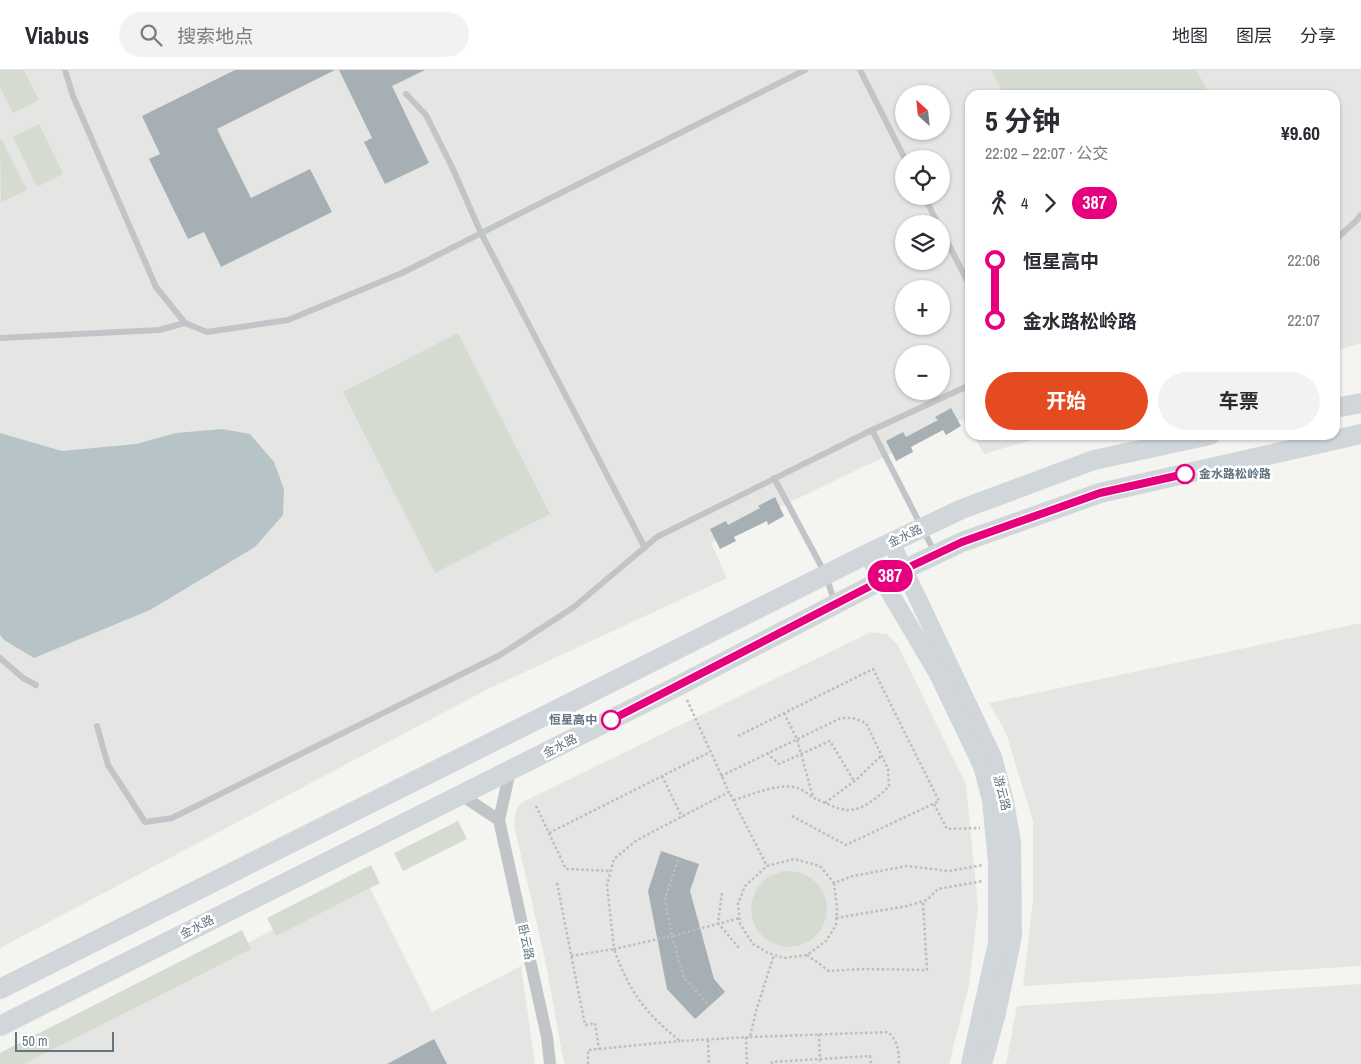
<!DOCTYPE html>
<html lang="zh">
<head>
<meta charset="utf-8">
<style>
	body { margin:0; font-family:"Archivo Narrow","Noto Sans SC",sans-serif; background:#f2f2f3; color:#2b2b33; height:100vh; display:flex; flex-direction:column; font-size:19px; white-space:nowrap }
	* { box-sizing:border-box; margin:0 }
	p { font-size:16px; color:#7c7c81 }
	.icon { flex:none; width:28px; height:28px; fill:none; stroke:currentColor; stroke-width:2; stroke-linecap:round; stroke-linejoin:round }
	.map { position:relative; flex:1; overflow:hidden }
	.sheet { position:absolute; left:965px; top:20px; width:375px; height:350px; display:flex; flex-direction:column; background:#fff; border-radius:15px; box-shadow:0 1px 4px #0004 }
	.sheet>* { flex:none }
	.badge { padding:0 10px; border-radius:16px; font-size:18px; line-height:32px }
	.needle { width:32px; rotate:333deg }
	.buttons { position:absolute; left:895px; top:15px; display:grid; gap:10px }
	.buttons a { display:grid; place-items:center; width:55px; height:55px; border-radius:50%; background:#fff; box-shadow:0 1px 4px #0004; font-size:25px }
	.scale { position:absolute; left:15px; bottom:12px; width:99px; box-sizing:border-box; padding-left:5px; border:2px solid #637482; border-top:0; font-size:14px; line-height:18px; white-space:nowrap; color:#637482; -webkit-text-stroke:4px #fff; paint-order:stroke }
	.map>.badge { position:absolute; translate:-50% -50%; box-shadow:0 0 0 2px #fff }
	.legs { display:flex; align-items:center; gap:8px; height:55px; padding:0 20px; font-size:16px }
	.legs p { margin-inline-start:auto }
	.overview { display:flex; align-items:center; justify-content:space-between; height:85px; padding:0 20px }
	h1 { font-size:28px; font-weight:700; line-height:38px }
	.primary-button { display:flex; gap:10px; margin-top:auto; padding:10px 20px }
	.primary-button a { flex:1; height:58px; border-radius:30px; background:#e44b21; color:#fff; font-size:20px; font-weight:700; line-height:58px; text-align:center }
	.primary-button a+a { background:#f2f2f3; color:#2b2b33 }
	ul { padding:0 20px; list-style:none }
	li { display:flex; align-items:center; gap:18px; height:60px; font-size:19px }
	li i { display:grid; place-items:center; width:8px; height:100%; margin:0 6px; background:currentColor }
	li i::after { content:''; width:12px; height:12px; margin:-6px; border:4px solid; border-radius:50%; background:#fff }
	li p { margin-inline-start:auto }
	li:first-child i { background:linear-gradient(#0000 50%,currentColor 0) }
	li:last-child i { background:linear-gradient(currentColor 50%,#0000 0) }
	header { display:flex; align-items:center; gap:30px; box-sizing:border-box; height:70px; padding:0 25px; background:#fff; border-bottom:1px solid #e1e1e2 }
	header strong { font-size:24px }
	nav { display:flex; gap:28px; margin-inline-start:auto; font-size:18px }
	.search { width:350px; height:45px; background:#f2f2f3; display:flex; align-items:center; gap:12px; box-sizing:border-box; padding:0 18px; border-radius:28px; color:#7c7c81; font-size:19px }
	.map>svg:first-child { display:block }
	.built { fill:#e5e6e4; fill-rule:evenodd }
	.green { fill:#d5dbd1 }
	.water { fill:#b7c4c7 }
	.building { fill:#a6afb4 }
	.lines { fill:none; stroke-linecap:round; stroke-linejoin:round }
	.path { stroke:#bbbdbf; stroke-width:2.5; stroke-dasharray:2.5 2.5; stroke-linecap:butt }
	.lane { stroke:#c1c5c8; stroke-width:6 }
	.street { stroke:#c1c5c8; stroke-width:12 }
	.secondary { stroke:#d1d6da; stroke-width:18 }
	.primary { stroke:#d1d6da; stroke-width:20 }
	.line-1-casing { stroke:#fff; stroke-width:11 }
	.line-1 { stroke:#e6007e; stroke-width:8 }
	.stop-1-dot { fill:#fff; stroke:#e6007e; stroke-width:2.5 }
	.labels { text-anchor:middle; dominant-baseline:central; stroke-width:5; stroke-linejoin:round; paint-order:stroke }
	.stop-label { font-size:12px; font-weight:bold; fill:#637482; stroke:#fff; text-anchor:start }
	.street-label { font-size:12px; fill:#637482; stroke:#fff }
</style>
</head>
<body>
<header>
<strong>Viabus</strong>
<div class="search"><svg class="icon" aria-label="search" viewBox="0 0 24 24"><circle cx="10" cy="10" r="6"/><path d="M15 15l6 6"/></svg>搜索地点</div>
<nav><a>地图</a><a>图层</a><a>分享</a></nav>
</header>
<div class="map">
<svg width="1361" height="994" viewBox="0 0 1361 994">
	<rect width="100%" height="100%" fill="#f4f4f0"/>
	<g class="built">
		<path d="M0,0H1361V273L1335,281V25H970V360L963,349L780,437L711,473L727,508L488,619L0,878ZM904,24H941V61H904ZM904,89H941V126H904ZM904,154H941V191H904ZM904,219H941V256H904ZM904,284H941V321H904Z"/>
		<polygon points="973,365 1048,365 984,384"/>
		<polygon points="1361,553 1361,896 1023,916 1033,829 1033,751 1006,663 989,633"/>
		<polygon points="871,562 887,564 897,574 966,714 978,837 969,915 949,994 564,994 545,889 514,755 516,740 521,733 527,730"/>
		<polygon points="367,812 432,942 521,896 535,994 10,994"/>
		<polygon points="1361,914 1361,994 1006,994 1017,936"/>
	</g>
	<g class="green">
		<polygon points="0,0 24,0 39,30 13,43 0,17"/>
		<polygon points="991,0 1196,0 1210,25 1004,25"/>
		<polygon points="39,54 63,104 37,117 13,67"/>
		<polygon points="2,70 27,120 1,132 0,71"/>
		<polygon points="458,263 550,444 435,503 343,322"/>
		<polygon points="458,751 467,769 403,801 394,783"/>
		<polygon points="371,795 380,813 276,866 267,848"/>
		<circle cx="789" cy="839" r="38"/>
		<polygon points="242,860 251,879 24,994 0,994 0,983"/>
	</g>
	<polygon class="water" points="222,359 250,364 274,392 284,419 283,445 255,477 150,540 34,588 4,570 0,565 0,363 62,381 136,374 176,363"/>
	<g class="building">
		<polygon points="235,0 335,0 217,59 251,128 310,99 332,142 221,197 204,162 188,169 149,89 160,84 142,46"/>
		<polygon points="339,0 425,0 392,16 429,93 385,114 364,72 372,68"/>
		<polygon points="951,338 961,356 946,365 943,360 911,377 913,382 896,391 886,371 903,362 906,367 938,350 935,347"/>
		<polygon points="775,427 784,446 768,455 767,451 734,467 736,471 720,479 710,459 726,451 728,455 760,438 758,436"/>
		<polygon points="661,781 699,794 690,821 714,909 725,922 695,949 667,919 648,821"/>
		<polygon points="434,969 447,994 387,994"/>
	</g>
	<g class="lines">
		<g class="path">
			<polyline points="687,630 729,722"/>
			<polyline points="784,643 797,669 813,727"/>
			<polyline points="738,666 873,599 939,731 846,775 792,746"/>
			<polyline points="767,683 779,694 830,671 854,711"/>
			<polyline points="662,706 682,747"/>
			<path d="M721,706L841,648H853L866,653L888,699L889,716C879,727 862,741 847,740C836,739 824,732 814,728C809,725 803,720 798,718C780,712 751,725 734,730"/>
			<polyline points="825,733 856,710 881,686"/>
			<polyline points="934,734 947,759 980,758"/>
			<polyline points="536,736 566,799 611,801"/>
			<polyline points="549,763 710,682"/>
			<polyline points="678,790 665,829 672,866 740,848"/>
			<polyline points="557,813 585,955 595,953 599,979"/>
			<polyline points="834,813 837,838 836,855 826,871 807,885 784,888 768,883 753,874 740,854 738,834 745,816 767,796 794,789 820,796 834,813 853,806 907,796 949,801 983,795"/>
			<polyline points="722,823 718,853 739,878"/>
			<polyline points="836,848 907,836 927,830 938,819 983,811"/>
			<polyline points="807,885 829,901 864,899 927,900 923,832"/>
			<path d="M571,886L614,879C629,921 645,943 680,971L750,967L756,941L774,885"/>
			<polyline points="707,933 684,908 672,866 614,879 607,815 614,789 637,770 729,722 767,796"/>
			<polyline points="819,964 820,994"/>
			<polyline points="746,967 747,994"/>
			<path d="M750,967L888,962C898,971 899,981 899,994"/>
			<polyline points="708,970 709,994"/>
			<polyline points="588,994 588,980 680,971"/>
			<polyline points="772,994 772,992 870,986 871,994"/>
		</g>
		<g class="lane">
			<polyline points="65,0 73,26 156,217 185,253 207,262 288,250 402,203 805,0"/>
			<polyline points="860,0 905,89"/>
			<polyline points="406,24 426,45 452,97 481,163 645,478"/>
			<polyline points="924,126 938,154"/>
			<polyline points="941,160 970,216"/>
			<polyline points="1335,170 1356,151 1361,145"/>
			<polyline points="0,268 159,260 185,253"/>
			<polyline points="872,360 935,483"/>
			<polyline points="774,408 826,505 834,531"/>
			<polyline points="0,588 23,608 36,615"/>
			<polyline points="97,656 108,695 145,752 172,748 500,585 574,537 657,467 872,360 970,315"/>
		</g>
		<g class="street">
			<polyline points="461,725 499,750 510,701"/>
			<polyline points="499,750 547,967 550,994"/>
		</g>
		<g class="secondary">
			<polyline points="891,472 993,687 1005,732 1012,772 1013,866 997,943 983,994"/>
			<polyline points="867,484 938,604 982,696 991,730 997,793 997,873 970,994"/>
		</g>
		<g class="primary">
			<polyline points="1335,338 1361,333"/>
			<polyline points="0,919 867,484 962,439 1094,390 1210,365"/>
			<polyline points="0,956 680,615 882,510 962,472 1100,423 1361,364"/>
		</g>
	</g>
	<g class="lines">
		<g class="line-1-casing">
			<polyline id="line-1" points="611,650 882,510 962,472 1100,423 1185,404"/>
		</g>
		<use href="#line-1" class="line-1"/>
	</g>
	<g class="stop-1-dot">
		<circle cx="1185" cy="404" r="9"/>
		<circle cx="611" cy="650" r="9"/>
	</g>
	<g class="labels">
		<g class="stop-label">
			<text x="1199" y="404">金水路松岭路</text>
			<text x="597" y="650" text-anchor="end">恒星高中</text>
		</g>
		<g class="street-label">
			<text transform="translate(905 466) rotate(-25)">金水路</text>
			<text transform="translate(560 676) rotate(-27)">金水路</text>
			<text transform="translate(1002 723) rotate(76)">游云路</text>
			<text transform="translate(197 857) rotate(-27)">金水路</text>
			<text transform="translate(526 872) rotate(78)">卧云路</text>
		</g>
	</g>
</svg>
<div class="buttons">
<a><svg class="needle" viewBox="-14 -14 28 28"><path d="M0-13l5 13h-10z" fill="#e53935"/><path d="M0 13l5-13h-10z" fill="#7c7c81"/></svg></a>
<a><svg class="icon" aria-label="locate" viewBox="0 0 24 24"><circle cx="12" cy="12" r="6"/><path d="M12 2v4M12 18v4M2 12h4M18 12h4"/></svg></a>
<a><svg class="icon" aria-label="layers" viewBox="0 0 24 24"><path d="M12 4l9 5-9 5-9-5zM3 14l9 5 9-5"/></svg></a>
<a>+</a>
<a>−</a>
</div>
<div class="scale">50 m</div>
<b class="badge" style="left:890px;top:506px;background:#e6007e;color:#fff">387</b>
<section class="sheet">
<div class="overview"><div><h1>5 分钟</h1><p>22:02 – 22:07 · 公交</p></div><b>¥9.60</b></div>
<div class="legs"><svg class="icon" aria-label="walk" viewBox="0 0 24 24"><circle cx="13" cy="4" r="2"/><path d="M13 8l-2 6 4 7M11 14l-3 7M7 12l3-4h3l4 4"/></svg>4<svg class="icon" aria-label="forward" viewBox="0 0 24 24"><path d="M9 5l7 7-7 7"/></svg><b class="badge" style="background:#e6007e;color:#fff">387</b></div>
<ul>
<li><i style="color:#e6007e"></i><b>恒星高中</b><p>22:06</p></li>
<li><i style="color:#e6007e"></i><b>金水路松岭路</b><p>22:07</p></li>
</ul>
<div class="primary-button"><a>开始</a><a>车票</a></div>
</section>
</div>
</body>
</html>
